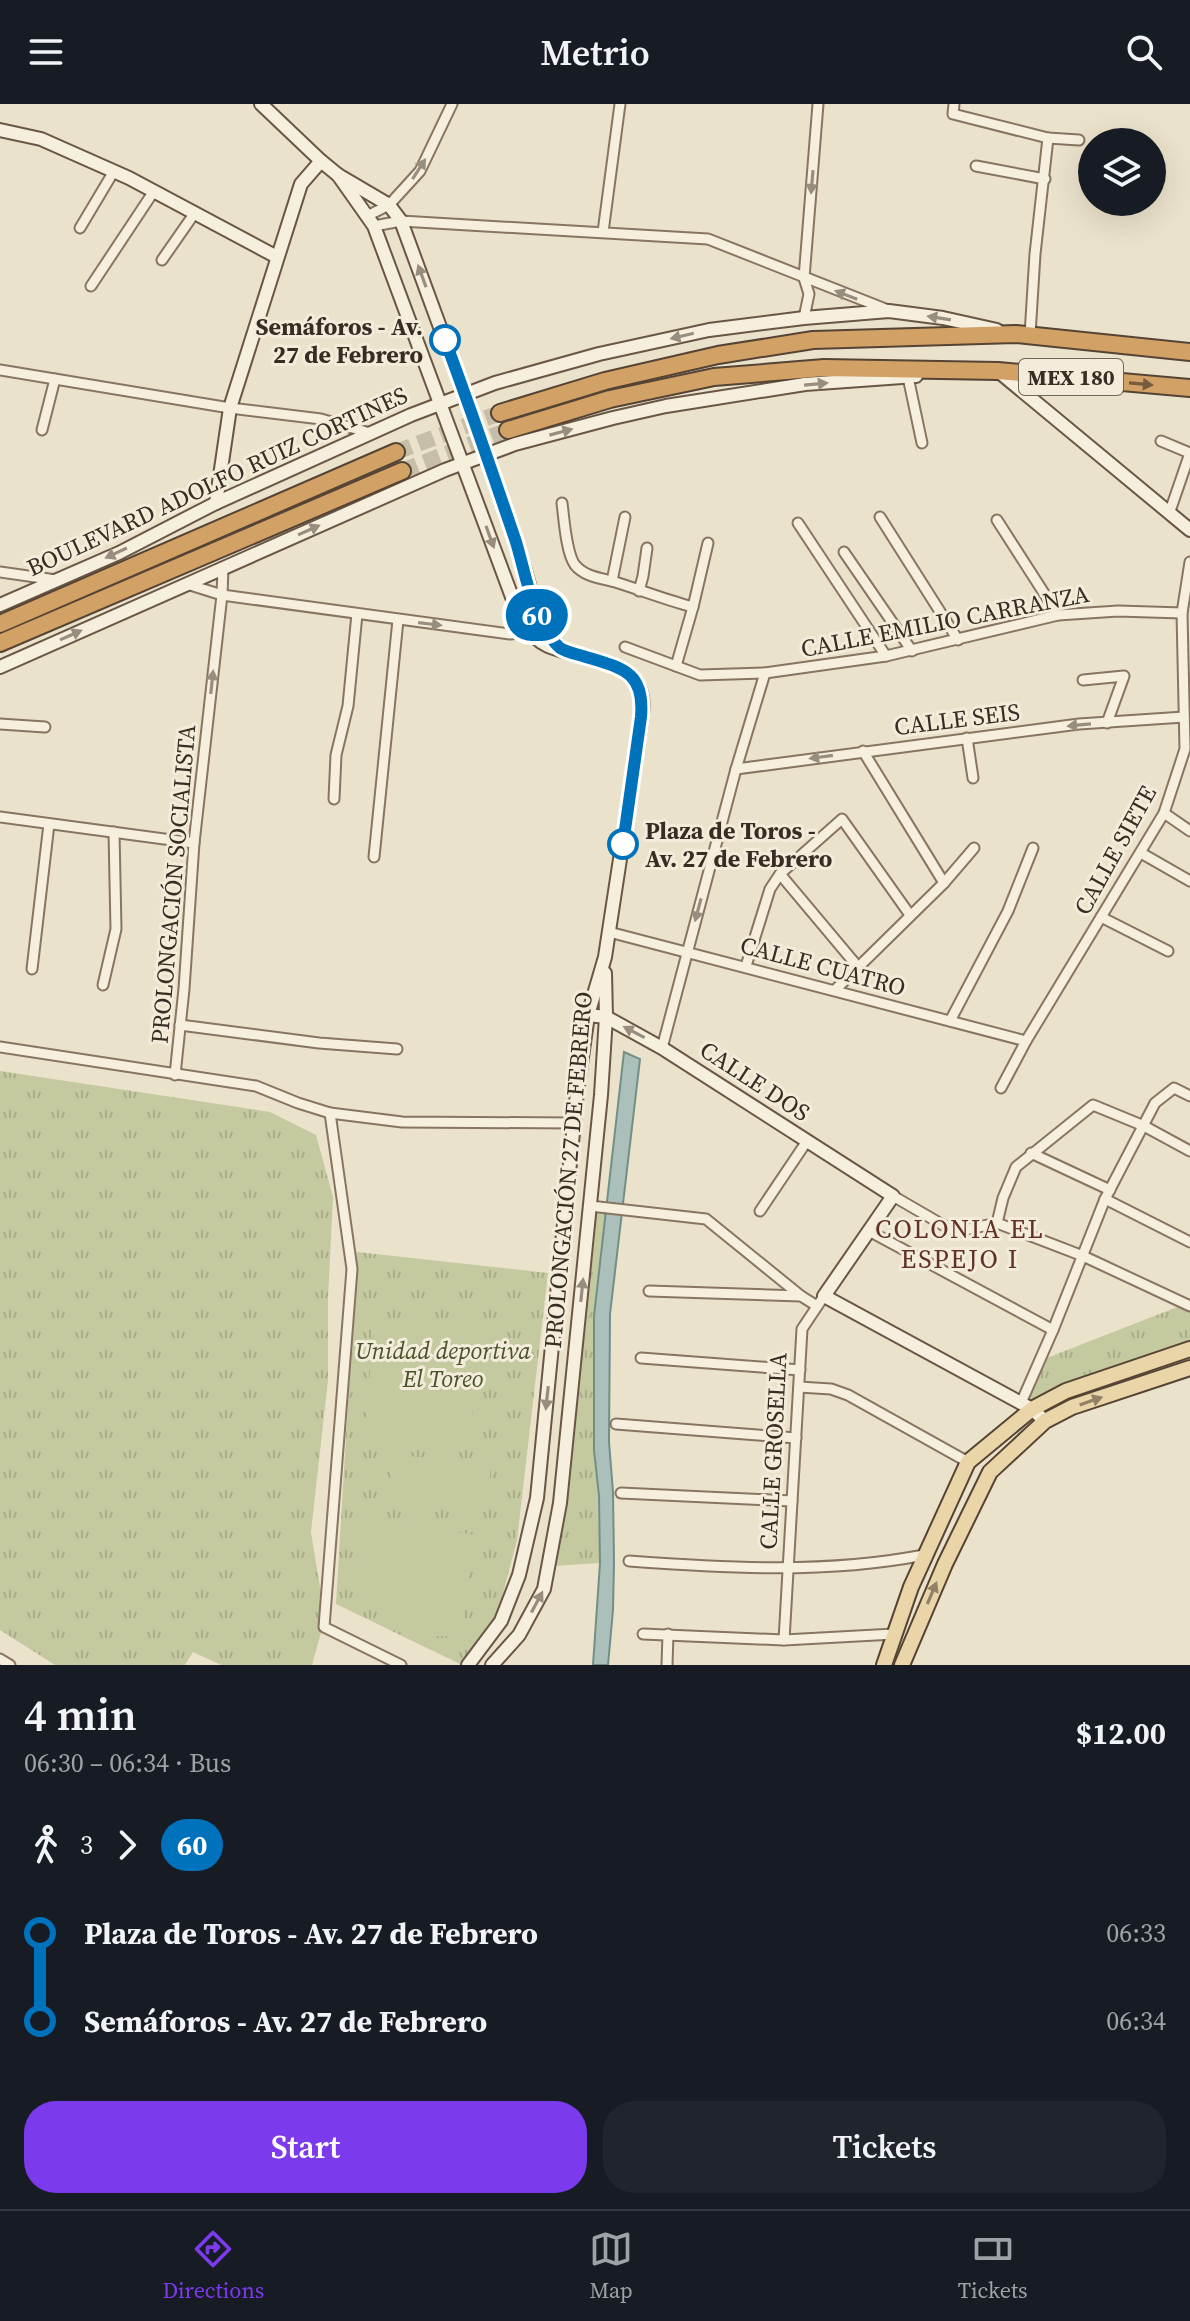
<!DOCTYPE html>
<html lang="en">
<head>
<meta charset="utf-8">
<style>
	body { margin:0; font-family:"Source Serif 4",serif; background:#20242c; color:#f1f3f6; height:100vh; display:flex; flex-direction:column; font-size:30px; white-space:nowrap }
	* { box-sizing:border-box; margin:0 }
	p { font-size:26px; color:#9ea1a6 }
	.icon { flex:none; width:44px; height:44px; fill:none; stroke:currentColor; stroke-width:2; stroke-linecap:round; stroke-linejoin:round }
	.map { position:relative; height:1561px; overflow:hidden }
	.sheet { display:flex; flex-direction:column; background:#171b24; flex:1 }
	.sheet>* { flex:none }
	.badge { padding:0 16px; border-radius:26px; font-size:28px; line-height:52px }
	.controls { position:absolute; left:1078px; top:24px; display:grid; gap:16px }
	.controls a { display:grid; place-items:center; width:88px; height:88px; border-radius:50%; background:#171b24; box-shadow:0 8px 32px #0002; font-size:40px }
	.map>.badge { position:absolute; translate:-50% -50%; box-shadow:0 0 0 4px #fff }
	.legs { display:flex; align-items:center; gap:12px; height:88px; padding:0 24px; font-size:26px }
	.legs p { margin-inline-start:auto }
	.summary { display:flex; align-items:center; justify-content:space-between; height:136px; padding:0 24px }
	h1 { font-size:44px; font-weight:600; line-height:60px }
	.cta { display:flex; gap:16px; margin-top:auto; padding:16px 24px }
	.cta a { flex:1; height:92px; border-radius:32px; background:#7c3aed; color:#fff; font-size:32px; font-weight:600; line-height:92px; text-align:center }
	.cta a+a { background:#20242c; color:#f1f3f6 }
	ul { padding:0 24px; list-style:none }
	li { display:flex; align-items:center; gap:28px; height:88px; font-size:30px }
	li i { display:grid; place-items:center; width:12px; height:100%; margin:0 10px; background:currentColor }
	li i::after { content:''; width:20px; height:20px; margin:-10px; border:6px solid; border-radius:50%; background:#171b24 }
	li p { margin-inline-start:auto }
	li:first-child i { background:linear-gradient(#0000 50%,currentColor 0) }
	li:last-child i { background:linear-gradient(currentColor 50%,#0000 0) }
	header { display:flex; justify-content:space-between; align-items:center; height:104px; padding:0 24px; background:#171b24; font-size:36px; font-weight:600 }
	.menu { display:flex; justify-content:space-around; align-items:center; height:112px; border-top:2px solid #363941; background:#171b24; font-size:22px; color:#9ea1a6 }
	.menu a { display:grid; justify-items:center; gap:4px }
	.menu .selected { color:#7c3aed }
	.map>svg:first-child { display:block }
	.grass { fill:url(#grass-tufts) }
	.garden { fill:#c4c9a0 }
	.water { fill:#abc0ba; stroke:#728f87; stroke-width:2 }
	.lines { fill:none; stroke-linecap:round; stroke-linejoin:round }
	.highway-tunnel { stroke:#c7bea9; stroke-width:16; stroke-dasharray:16 8; stroke-linecap:butt }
	.street-casing { stroke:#877561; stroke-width:13 }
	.secondary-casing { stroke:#695644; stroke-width:16 }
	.primary-casing { stroke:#554334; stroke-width:18 }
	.highway-casing { stroke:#554334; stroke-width:20 }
	.street { stroke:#f7efde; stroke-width:9 }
	.secondary { stroke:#f7efde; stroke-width:12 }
	.primary { stroke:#ead5a8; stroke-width:14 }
	.highway { stroke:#d1a165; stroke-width:16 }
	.oneway { fill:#988e80 }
	.oneway2 { fill:#765b3d }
	.oneway3 { fill:#928166 }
	.line-1-casing { stroke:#fff; stroke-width:18 }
	.line-1 { stroke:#0072bc; stroke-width:12 }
	.stop-1-dot { fill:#fff; stroke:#0072bc; stroke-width:4 }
	.labels { text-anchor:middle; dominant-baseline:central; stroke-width:6; stroke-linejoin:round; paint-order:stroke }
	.shield { fill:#f3ecda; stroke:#71665a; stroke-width:2 }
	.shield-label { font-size:22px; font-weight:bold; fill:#392d23 }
	.stop-label { font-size:24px; font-weight:bold; fill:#392d23; stroke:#f3ecda; text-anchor:end }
	.street-label { font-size:24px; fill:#392d23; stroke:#f3ecda }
	.park-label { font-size:24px; font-style:italic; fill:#49532b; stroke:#f3ecda }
	.neighbourhood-label { font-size:26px; letter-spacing:2px; fill:#623226; stroke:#f3ecda }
</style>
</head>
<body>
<header><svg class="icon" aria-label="menu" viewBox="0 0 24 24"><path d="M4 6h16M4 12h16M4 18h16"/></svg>Metrio<svg class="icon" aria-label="search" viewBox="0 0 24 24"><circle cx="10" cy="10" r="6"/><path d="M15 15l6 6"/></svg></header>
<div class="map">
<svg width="1190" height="1561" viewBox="0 0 1190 1561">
	<defs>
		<pattern id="grass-tufts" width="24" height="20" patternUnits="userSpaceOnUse" patternTransform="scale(2)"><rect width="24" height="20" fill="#c4c9a0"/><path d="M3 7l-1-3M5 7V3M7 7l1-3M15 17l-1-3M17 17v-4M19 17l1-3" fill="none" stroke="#a9ad8a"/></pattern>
	</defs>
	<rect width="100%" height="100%" fill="#ebe2cb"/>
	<g class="grass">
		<polygon points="0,967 270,1008 316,1031 333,1093 328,1194 328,1276 311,1428 325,1514 312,1561 221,1561 193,1548 185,1561 55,1561 0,1526"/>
		<path d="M590,1102L607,1104C603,1140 596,1177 594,1214C591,1296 599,1377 600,1459L553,1462Z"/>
		<polygon points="357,1148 548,1169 517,1436 497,1512 462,1561 336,1500"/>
		<polygon points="1185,1200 1190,1202 1190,1245 1032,1305 1021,1299 1039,1257"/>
	</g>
	<g class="garden">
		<polygon points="375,1215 480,1224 469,1344 364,1335"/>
		<polygon points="392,1351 491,1358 488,1401 389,1394"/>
		<path d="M366,1416L475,1431L460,1533C447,1532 430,1533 417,1529C362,1513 348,1467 366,1416Z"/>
	</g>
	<polygon class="water" points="624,948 640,955 610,1210 609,1338 613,1388 614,1458 613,1506 608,1561 593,1561 600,1459 599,1392 594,1346 594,1212"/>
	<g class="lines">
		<g class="highway-tunnel">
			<polyline points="396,348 500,309"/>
			<polyline points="402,367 508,326"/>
		</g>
		<g class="street-casing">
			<g id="street">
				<polyline points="954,0 953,10 1048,34 1079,36"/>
				<polyline points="976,62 1045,75"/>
				<polyline points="367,112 389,101 420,67 452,0"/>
				<polyline points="374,122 401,117 708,135 888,206"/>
				<polyline points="80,124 114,67"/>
				<polyline points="603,128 620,0"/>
				<polyline points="162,156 194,110"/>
				<polyline points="91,182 154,87"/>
				<polyline points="804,214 809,190 804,174 818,0"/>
				<polyline points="1030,231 1035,150 1048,34"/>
				<polyline points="0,266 230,304 321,315 370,329"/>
				<polyline points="908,273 922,339"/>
				<polyline points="42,326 55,275"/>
				<polyline points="1161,337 1190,349"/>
				<path d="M562,399C564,414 566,449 575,461C585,473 601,474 615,478C641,486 666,496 693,503"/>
				<polyline points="1169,410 1190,349"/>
				<polyline points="880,413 958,536"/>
				<polyline points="997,416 1058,511"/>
				<polyline points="798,419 886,552"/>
				<polyline points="844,448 912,547"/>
				<polyline points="0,468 56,476"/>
				<polyline points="612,477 625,413"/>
				<polyline points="187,480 222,491 510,530 531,528"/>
				<polyline points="639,487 643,472 647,444"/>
				<polyline points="625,543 700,571 765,569 886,552 1058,511 1118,507 1182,509"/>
				<polyline points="676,562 693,503 708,439"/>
				<polyline points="1083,576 1124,572 1107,619"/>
				<polyline points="0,620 45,623"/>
				<polyline points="967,634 973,674"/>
				<polyline points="863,647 944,779"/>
				<polyline points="736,665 1079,620 1184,613"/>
				<polyline points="334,695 336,651 348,602 357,510"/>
				<polyline points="1164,709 1190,727"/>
				<polyline points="0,713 194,739"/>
				<polyline points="1141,749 1190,777"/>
				<polyline points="374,753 398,516"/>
				<polyline points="780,770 858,863"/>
				<polyline points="1101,813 1168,847"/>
				<polyline points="609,828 1026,937"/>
				<polyline points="746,862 770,785 780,770 842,715 910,811"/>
				<polyline points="32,865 49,720"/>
				<polyline points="103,881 116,825 114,728"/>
				<polyline points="835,886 944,779 974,744"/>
				<polyline points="950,917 1008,807 1033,744"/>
				<polyline points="180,921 319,939 397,945"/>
				<polyline points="0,943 256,982 298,999 330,1009 402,1018 574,1019"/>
				<polyline points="662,944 736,665 765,569"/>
				<polyline points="175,971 184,885 194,739 222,491 223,464"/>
				<polyline points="1001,984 1026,937 1164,709 1185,645 1182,509 1190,458"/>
				<polyline points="330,1009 352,1165 324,1523 401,1561"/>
				<polyline points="1031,1049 1110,1086"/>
				<polyline points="893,1092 955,1128 997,1119 1083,1152 1190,1202"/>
				<polyline points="1105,1095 1190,1138"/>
				<polyline points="590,1102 706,1115 801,1192"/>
				<polyline points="760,1107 807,1037"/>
				<polyline points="997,1119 1003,1094 1016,1063 1093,1001 1144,1022 1190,1047"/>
				<polyline points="869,1127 1053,1226"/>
				<polyline points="649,1187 801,1192 817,1202"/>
				<polyline points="641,1254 800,1266"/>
				<polyline points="799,1283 831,1285 848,1291 968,1358"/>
				<polyline points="1021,1299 1053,1226 1105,1095 1155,999 1174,984 1190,992"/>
				<polyline points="616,1320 796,1334"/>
				<polyline points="621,1389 792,1397"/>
				<path d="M629,1457C727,1464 827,1470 924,1451"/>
				<polyline points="643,1530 784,1536 894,1530"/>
				<polyline points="784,1536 802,1225 824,1192"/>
				<polyline points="0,1555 10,1561"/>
				<polyline points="667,1561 668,1530"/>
			</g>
		</g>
		<g class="secondary-casing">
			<g id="secondary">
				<polyline points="261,0 321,57 338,71 389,101 401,117 487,351 525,467 538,512 543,522 561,545"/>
				<polyline points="0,26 41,35 129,74 277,153"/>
				<path d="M338,71L374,122L521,517C528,527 537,537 548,542C578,555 636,554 642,594C644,605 641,620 639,631L605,853L588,911L577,988L537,1394L519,1471L501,1517L468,1561"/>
				<polyline points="998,267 1190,426"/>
				<polyline points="216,399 230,304 301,80 321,57"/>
				<polyline points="0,501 119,449 216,399 411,311 495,279 599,250 709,226 804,214 889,207 943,214 997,226"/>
				<polyline points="0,563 445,366 515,340 613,314 666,302 805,280 916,272"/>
				<polyline points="588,911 606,913 662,944 893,1092 824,1192 1032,1305 1045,1317"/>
				<polyline points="492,1561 519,1531 544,1485 560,1399 601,991 606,913 605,869"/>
			</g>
		</g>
		<g class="primary-casing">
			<g id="primary">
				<polyline points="884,1561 911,1483 968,1358 1032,1305 1066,1287 1190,1245"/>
				<polyline points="902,1561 945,1460 990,1368 1045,1317 1072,1303 1190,1264"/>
			</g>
		</g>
		<g class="highway-casing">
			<g id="highway">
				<polyline points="500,309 605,277 718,251 813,236 1016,230 1190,248"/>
				<polyline points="508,326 610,295 714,273 824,264 998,267 1190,284"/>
				<polyline points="0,520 396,348"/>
				<polyline points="0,539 402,367"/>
			</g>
		</g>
		<use href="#street" class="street"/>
		<use href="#secondary" class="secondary"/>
		<use href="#primary" class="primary"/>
		<use href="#highway" class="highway"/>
	</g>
	<defs><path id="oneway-solid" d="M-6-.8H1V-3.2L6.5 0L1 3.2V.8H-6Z" transform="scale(2)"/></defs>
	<g class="oneway">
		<use href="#oneway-solid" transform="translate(419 65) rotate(-57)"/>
		<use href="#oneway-solid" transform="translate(812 78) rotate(95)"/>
		<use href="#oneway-solid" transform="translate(422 172) rotate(-110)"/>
		<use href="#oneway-solid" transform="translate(846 191) rotate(-159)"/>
		<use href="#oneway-solid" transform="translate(939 214) rotate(-171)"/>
		<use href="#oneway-solid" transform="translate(682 232) rotate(167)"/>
		<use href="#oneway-solid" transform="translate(816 280) rotate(-5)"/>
		<use href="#oneway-solid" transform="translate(561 328) rotate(-15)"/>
		<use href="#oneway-solid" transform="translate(309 426) rotate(-24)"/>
		<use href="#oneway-solid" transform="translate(490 433) rotate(70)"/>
		<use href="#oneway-solid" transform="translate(116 449) rotate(155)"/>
		<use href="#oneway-solid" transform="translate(430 520) rotate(7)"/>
		<use href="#oneway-solid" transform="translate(71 531) rotate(-24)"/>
		<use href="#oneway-solid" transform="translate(212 578) rotate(-84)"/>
		<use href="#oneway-solid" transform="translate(1079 621) rotate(175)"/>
		<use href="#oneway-solid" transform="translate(821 653) rotate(172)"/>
		<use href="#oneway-solid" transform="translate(698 806) rotate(105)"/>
		<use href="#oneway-solid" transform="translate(634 928) rotate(-152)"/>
		<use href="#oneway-solid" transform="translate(582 1186) rotate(-84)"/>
		<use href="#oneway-solid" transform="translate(547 1294) rotate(96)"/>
		<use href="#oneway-solid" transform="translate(537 1498) rotate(-62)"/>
	</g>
	<use class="oneway2" href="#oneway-solid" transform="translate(1141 280) rotate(5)"/>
	<g class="oneway3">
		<use href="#oneway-solid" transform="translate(1091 1297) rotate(-19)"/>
		<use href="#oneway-solid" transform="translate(932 1489) rotate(-67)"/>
	</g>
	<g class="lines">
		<g class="line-1-casing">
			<path id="line-1" d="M445,236C470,303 493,370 516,438C523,461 531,501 541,519C546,527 553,538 560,544C566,548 576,550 583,552C621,564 645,566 641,613L623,740"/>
		</g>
		<use href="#line-1" class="line-1"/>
	</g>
	<g class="stop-1-dot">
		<circle cx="445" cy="236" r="14"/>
		<circle cx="623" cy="740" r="14"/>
	</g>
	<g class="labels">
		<rect class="shield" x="1019" y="255" width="104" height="36" rx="6"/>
		<g class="shield-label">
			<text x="1071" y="273">MEX 180</text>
		</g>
		<g class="stop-label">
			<text x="423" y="222">Semáforos - Av.<tspan x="423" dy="28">27 de Febrero</tspan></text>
			<text x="645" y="726" text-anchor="start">Plaza de Toros -<tspan x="645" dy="28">Av. 27 de Febrero</tspan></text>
		</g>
		<g class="street-label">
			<text transform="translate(217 377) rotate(-25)">BOULEVARD ADOLFO RUIZ CORTINES</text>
			<text transform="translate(945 517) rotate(-11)">CALLE EMILIO CARRANZA</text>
			<text transform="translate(957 615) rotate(-7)">CALLE SEIS</text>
			<text transform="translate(1115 746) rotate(-61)">CALLE SIETE</text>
			<text transform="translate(173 780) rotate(-85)">PROLONGACIÓN SOCIALISTA</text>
			<text transform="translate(823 862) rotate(15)">CALLE CUATRO</text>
			<text transform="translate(755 977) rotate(33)">CALLE DOS</text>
			<text transform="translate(568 1066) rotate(-85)">PROLONGACIÓN 27 DE FEBRERO</text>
			<text transform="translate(773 1347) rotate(-87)">CALLE GROSELLA</text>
		</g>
		<g class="park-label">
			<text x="443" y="1246">Unidad deportiva<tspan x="443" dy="28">El Toreo</tspan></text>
		</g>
		<g class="neighbourhood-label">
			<text x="960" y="1125">COLONIA EL<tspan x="960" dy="30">ESPEJO I</tspan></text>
		</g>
	</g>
</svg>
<div class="controls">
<a><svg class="icon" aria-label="layers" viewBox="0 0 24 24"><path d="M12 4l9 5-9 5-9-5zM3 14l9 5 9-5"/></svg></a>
</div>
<b class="badge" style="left:537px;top:511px;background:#0072bc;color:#fff">60</b>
</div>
<section class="sheet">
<div class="summary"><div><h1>4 min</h1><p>06:30 – 06:34 · Bus</p></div><b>$12.00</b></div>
<div class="legs"><svg class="icon" aria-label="walk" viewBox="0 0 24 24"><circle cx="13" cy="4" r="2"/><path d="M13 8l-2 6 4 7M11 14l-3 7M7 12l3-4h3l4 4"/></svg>3<svg class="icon" aria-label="forward" viewBox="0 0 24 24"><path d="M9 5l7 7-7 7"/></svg><b class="badge" style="background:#0072bc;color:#fff">60</b></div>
<ul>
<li><i style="color:#0072bc"></i><b>Plaza de Toros - Av. 27 de Febrero</b><p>06:33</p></li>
<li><i style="color:#0072bc"></i><b>Semáforos - Av. 27 de Febrero</b><p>06:34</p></li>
</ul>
<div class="cta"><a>Start</a><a>Tickets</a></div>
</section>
<nav class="menu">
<a class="selected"><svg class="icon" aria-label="directions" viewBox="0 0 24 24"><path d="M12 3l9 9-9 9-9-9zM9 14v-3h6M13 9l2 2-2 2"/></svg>Directions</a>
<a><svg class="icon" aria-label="map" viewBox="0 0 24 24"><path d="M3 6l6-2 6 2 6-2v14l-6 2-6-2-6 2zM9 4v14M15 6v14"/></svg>Map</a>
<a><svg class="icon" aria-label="tickets" viewBox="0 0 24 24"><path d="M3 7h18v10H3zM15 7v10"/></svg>Tickets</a>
</nav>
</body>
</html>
